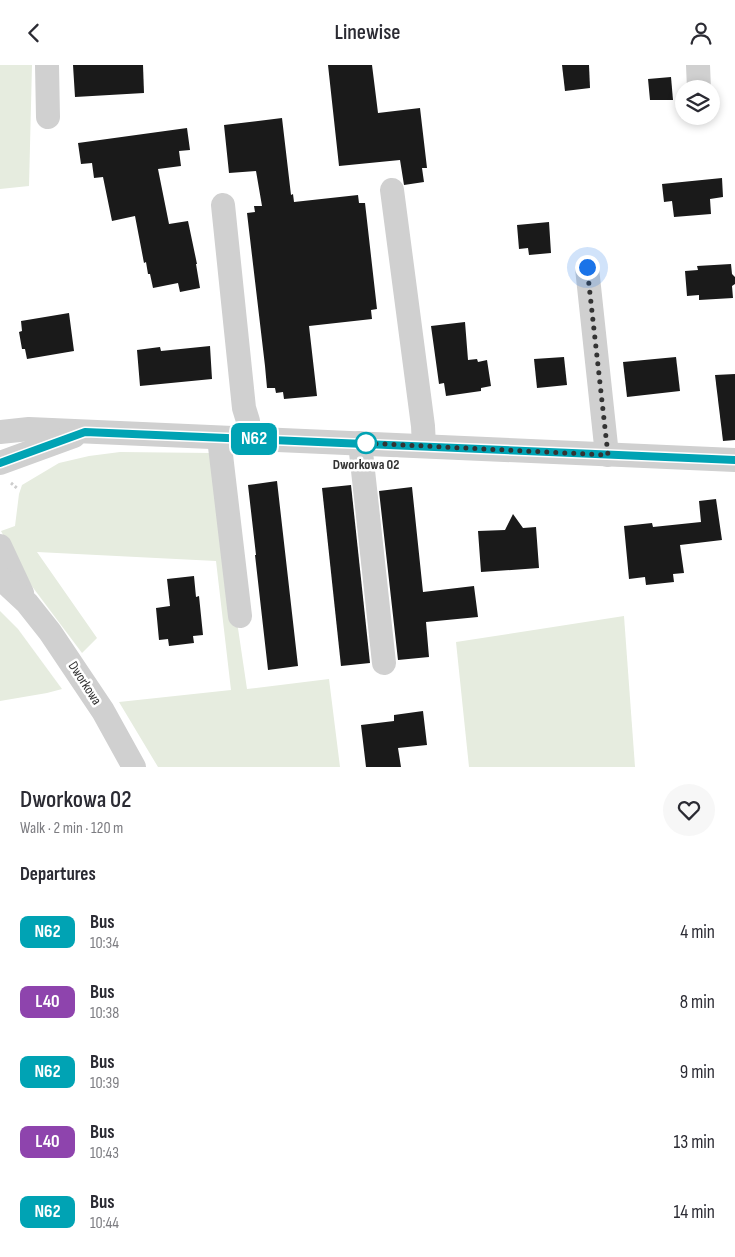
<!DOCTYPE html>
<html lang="en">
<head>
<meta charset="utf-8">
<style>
	body { margin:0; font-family:"Sofia Sans Condensed",sans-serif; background:#f7f7f7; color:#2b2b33; height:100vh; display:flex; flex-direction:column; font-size:19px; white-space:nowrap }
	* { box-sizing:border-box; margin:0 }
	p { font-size:16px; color:#7c7c81 }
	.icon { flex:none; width:28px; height:28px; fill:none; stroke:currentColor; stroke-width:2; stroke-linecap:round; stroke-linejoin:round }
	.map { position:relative; height:702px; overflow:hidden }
	.panel { display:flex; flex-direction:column; background:#fff; flex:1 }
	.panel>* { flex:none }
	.badge { padding:0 10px; border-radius:8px; font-size:18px; line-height:32px }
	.controls { position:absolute; left:675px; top:15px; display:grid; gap:10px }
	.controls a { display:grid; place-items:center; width:45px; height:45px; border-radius:50%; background:#fff; box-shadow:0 2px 8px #0003; font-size:25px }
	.you { position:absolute; width:25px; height:25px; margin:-12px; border:4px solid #fff; border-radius:50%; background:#1a73e8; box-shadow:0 0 0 8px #1a73e833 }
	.map>.badge { position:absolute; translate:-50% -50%; box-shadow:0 0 0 2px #fff }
	h2 { padding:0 20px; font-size:19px; line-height:45px }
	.round { display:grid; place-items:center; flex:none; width:52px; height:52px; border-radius:26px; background:#f7f7f7 }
	.headline { display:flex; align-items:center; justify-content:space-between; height:85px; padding:0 20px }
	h1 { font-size:24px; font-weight:600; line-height:38px }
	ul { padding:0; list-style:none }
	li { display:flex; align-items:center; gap:15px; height:70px; padding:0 20px }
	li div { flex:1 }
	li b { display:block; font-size:19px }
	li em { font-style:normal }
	li .badge { min-width:55px; font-weight:700; text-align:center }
	header { display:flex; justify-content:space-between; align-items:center; height:65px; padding:0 20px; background:#fff; font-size:22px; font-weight:600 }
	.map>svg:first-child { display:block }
	.green { fill:#e6ecdf }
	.building { fill:#1a1a1a }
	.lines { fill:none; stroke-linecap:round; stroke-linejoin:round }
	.path { stroke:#cdcdcd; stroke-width:3; stroke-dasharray:2.5 2.5; stroke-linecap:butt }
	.minor { stroke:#d0d0d0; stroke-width:24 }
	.line-casing { stroke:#fff; stroke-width:11 }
	.line { stroke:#00a3b4; stroke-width:8 }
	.walk { stroke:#333; stroke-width:5; stroke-dasharray:0 9 }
	.stop-dot { fill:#fff; stroke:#00a3b4; stroke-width:2.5 }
	.labels { text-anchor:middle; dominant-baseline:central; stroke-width:5; stroke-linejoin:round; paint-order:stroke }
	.stop-label { font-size:14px; font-weight:bold; fill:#333; stroke:#fff }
	.street-label { font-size:14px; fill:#333; stroke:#fff }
</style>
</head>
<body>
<header><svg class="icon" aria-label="back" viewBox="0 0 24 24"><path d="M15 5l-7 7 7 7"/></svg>Linewise<svg class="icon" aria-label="person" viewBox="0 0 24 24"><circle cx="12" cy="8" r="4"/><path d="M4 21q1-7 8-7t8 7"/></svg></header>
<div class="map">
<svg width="735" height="702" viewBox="0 0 735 702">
	<rect width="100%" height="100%" fill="#fff"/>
	<g class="green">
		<polygon points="0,0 32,0 29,121 0,124"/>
		<polygon points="120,387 212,388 247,624 329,614 340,702 158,702 119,637 231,625 216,496 37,487 97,573 82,588 25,512 1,466 15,461 19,429 22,420 59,398 89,391"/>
		<polygon points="0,546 18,564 62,624 47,628 0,636"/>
		<polygon points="624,551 635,702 469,702 456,577"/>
	</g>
	<g class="building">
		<polygon points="73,0 143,0 144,28 75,32"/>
		<polygon points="328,0 372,0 378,48 420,43 427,103 422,103 424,117 404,120 400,95 339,101"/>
		<polygon points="562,0 589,0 590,23 565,26"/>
		<polygon points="671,12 673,35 650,35 648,14"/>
		<polygon points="282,53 291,130 293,129 294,137 358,130 359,138 365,138 377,244 371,245 372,254 309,261 317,331 284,334 283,327 276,328 275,323 267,323 265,301 247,148 255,147 254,141 262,141 256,106 229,108 224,60"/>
		<polygon points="187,63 190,85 179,86 181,101 158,104 169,159 188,156 197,199 196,199 200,223 180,227 178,218 153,223 150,209 148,209 146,197 144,198 135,151 112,156 103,112 94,113 92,98 81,99 78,78"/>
		<polygon points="722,113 723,132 710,134 711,149 674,152 672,136 664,137 662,119"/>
		<polygon points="549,157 551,188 529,190 528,183 519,184 517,160"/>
		<polygon points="731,199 732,209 735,212 735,219 732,221 733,233 699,235 699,230 687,231 685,206 698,205 697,201"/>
		<polygon points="69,248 74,286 27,294 25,284 22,284 19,267 22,266 21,256"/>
		<polygon points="465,257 468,295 477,294 478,297 487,295 491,321 481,323 481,326 446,331 444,318 439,319 431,261"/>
		<polygon points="210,281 212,314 140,321 137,285 160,282 161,286"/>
		<polygon points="564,292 567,320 537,323 534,294"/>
		<polygon points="676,292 680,326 627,332 623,297"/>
		<polygon points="735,309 735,375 723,376 715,310"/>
		<polygon points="277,416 298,601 268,605 255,490 256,490 248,420"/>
		<polygon points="351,420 370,598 341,601 322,423"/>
		<polygon points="412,422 423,527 474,521 478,552 426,557 429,592 398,595 379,426"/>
		<polygon points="716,434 722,475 680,480 684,508 673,509 674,517 646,520 645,512 629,514 624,461 652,458 653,462 701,457 699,436"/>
		<polygon points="513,449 523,463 536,462 539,503 481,507 478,466 505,465"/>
		<polygon points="194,511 196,532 199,531 203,570 193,571 194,578 169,581 168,574 159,575 156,543 170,541 167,514"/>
		<polygon points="423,646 427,680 398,683 401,702 366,702 361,660 394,656 394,650"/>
	</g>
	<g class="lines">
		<polyline class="path" points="11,418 18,424"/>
		<g class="minor">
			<polyline points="47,0 48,52"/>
			<polyline points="698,0 699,24"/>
			<polyline points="392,125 423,361 424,381"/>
			<polyline points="223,140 244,343 248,356 249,374"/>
			<polyline points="587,203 607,390"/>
			<polyline points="0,367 29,364 735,395"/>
			<polyline points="219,373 240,551"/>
			<polyline points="360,378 384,598"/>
			<polyline points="0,398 74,371"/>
			<polyline points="0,481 22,528"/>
			<polyline points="0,513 27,538 50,567 103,646 134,702"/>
		</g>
	</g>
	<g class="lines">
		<g class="line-casing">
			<polyline id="line" points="0,398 85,367 735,395"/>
		</g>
		<use href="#line" class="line"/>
		<polyline class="walk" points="366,378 362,378 608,390 587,202"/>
	</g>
	<circle class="stop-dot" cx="366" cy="378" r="10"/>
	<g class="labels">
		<g class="stop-label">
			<text x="366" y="399">Dworkowa 02</text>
		</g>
		<g class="street-label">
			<text transform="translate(85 618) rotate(57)">Dworkowa</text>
		</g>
	</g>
</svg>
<div class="controls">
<a><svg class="icon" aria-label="layers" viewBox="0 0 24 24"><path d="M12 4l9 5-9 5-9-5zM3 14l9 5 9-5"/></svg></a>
</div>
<div class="you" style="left:587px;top:202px"></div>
<b class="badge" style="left:254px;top:374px;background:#00a3b4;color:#fff">N62</b>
</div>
<section class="panel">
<div class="headline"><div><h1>Dworkowa 02</h1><p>Walk · 2 min · 120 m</p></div><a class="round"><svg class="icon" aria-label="heart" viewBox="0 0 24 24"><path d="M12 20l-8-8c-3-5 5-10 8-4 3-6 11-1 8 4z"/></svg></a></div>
<h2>Departures</h2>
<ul>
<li><span class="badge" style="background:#00a3b4;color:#fff">N62</span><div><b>Bus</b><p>10:34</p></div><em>4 min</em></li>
<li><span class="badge" style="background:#8e44ad;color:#fff">L40</span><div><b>Bus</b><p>10:38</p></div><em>8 min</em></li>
<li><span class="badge" style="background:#00a3b4;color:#fff">N62</span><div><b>Bus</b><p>10:39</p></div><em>9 min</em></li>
<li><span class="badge" style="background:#8e44ad;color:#fff">L40</span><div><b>Bus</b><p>10:43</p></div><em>13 min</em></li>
<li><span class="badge" style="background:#00a3b4;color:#fff">N62</span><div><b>Bus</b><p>10:44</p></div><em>14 min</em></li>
</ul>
</section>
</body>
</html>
